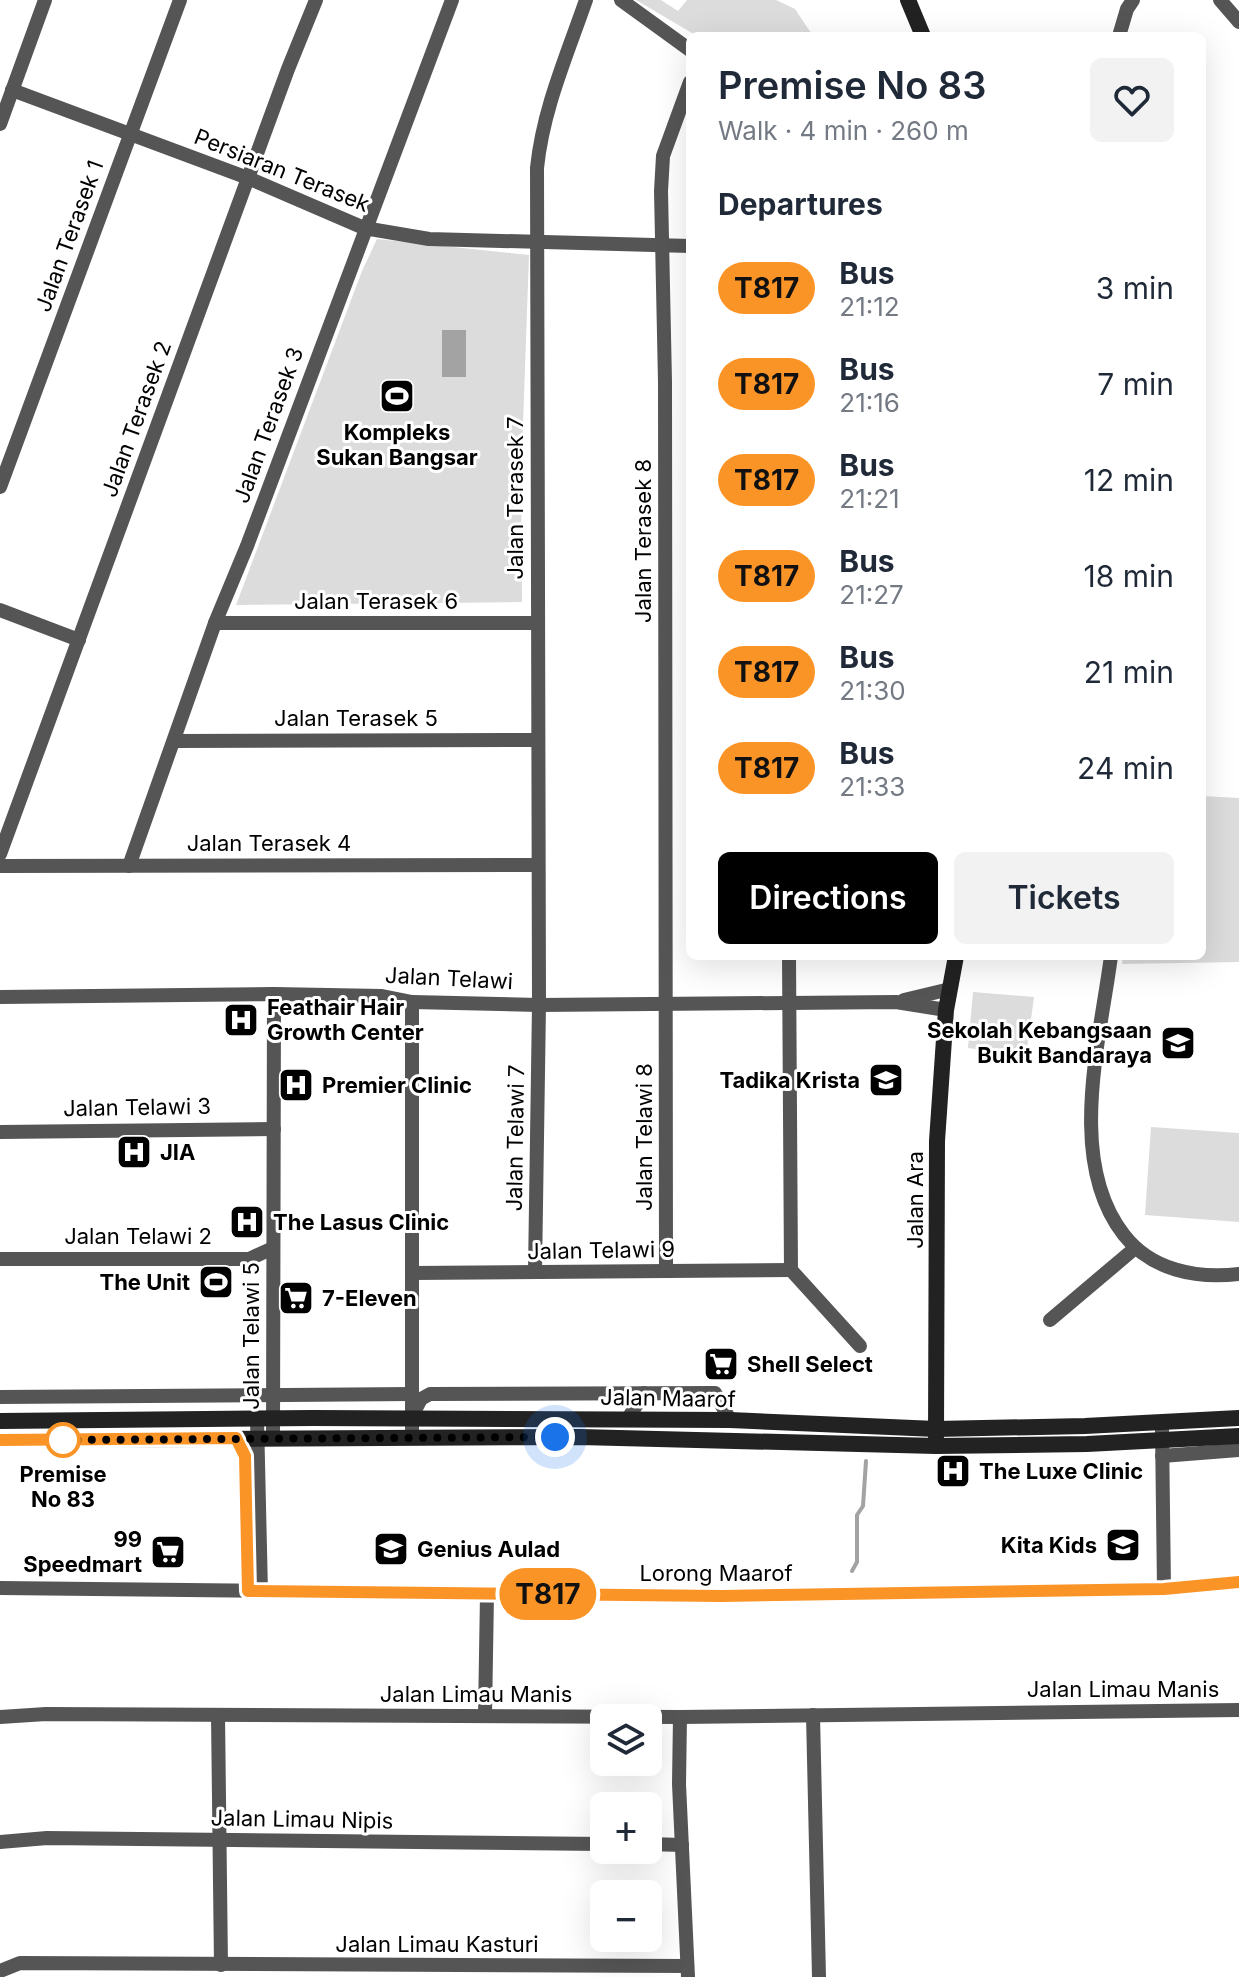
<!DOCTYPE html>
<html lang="en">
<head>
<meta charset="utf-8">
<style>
	body { margin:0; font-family:Inter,sans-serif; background:#f2f2f3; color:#1f2937; height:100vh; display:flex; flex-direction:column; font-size:30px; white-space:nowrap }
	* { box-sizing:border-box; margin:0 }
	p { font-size:26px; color:#747a83 }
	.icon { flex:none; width:44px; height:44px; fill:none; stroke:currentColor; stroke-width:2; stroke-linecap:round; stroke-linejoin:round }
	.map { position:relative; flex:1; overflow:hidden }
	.panel { position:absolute; left:686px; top:32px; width:520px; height:928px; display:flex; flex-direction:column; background:#fff; border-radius:12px; box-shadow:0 8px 32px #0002 }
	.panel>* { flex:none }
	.badge { padding:0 16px; border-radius:26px; font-size:28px; line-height:52px }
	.controls { position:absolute; left:590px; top:1704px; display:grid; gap:16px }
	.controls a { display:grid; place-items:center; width:72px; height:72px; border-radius:12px; background:#fff; box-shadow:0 8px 32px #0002; font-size:40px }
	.you { position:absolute; width:40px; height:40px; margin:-20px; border:6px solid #fff; border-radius:50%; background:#1a73e8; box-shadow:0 0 0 12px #1a73e833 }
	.map>.badge { position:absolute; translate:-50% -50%; box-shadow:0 0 0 4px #fff }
	h2 { padding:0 32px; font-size:30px; line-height:72px }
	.round { display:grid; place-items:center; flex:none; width:84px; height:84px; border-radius:12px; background:#f2f2f3 }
	.overview { display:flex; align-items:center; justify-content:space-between; height:136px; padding:0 32px }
	h1 { font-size:38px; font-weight:600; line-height:60px }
	.action { display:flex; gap:16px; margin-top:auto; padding:16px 32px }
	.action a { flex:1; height:92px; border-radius:12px; background:#000; color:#fff; font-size:32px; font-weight:600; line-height:92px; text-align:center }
	.action a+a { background:#f2f2f3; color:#1f2937 }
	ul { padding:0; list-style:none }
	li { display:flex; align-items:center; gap:24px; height:96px; padding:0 32px }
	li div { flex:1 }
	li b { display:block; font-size:30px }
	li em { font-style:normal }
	li .badge { min-width:88px; font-weight:700; text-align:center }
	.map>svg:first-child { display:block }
	.green { fill:#dcdcdc }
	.water { fill:#a3a3a3 }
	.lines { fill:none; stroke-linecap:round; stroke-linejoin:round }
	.stream { stroke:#a3a3a3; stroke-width:4 }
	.street { stroke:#555; stroke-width:14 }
	.secondary { stroke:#222; stroke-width:16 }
	.line-casing { stroke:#fff; stroke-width:18 }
	.line { stroke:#fa9426; stroke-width:12 }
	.walk { stroke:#000; stroke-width:8; stroke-dasharray:0 14.4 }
	.stop-dot { fill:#fff; stroke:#fa9426; stroke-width:4 }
	.labels { text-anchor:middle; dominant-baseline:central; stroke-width:6; stroke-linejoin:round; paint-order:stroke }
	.street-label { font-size:22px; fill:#000; stroke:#fff }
	.poi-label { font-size:22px; font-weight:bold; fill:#000; stroke:#fff; text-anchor:start }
	.stop-label { font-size:22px; font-weight:bold; fill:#000; stroke:#fff }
</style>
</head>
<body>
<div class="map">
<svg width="1239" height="1977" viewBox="0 0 1239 1977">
	<rect width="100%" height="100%" fill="#fff"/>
	<g class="green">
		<polygon points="636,0 661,0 678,11 687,0 776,0 795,9 813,36 697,36"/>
		<polygon points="377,239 529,255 521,481 522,602 236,605 362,271"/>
		<polygon points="1202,796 1239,798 1239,962 1122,964 1123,956 1202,956"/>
		<polygon points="973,992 1034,997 1026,1056 968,1048"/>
		<polygon points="1151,1127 1239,1133 1239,1222 1145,1215"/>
	</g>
	<rect class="water" x="442" y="330" width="24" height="47"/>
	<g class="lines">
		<polyline class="stream" points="852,1571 857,1562 857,1515 863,1506 866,1461"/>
		<g class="street">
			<polyline points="621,0 690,50"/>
			<polyline points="1220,0 1239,22"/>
			<polyline points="1119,36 1127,9 1133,0"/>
			<polyline points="12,90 248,178 364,228 429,239 690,246"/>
			<polyline points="0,124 45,0"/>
			<polyline points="0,487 180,0"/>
			<polyline points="0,610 79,640"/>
			<polyline points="215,623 537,623"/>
			<polyline points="175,741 538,740"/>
			<polyline points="0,854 288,69 316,0"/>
			<polyline points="0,866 538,865"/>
			<polyline points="129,866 215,623 247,546 452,0"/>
			<polyline points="789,956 791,1270 860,1346"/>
			<path d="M1111,956C1100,1041 1066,1161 1124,1235C1151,1270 1196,1279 1239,1274"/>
			<polyline points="0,997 274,994 382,996 412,1002 539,1005 896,1002 946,1010"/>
			<polyline points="904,1000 950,989"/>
			<polyline points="412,1002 412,1438"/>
			<polyline points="0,1132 274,1129"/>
			<polyline points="0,1259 249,1259 273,1248"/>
			<polyline points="666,1271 665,382 661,191 663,156 690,82"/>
			<path d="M535,1272L539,1005L537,168C543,109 567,55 586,0"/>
			<polyline points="413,1273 791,1270"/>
			<polyline points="1050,1320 1134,1249"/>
			<polyline points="0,1397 412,1394"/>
			<polyline points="413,1414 421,1399 430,1394 715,1393 730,1420"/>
			<polyline points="257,1419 261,1592"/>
			<polyline points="627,1420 644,1393"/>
			<polyline points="1162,1429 1164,1589"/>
			<polyline points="236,1438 245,1456 248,1591"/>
			<polyline points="273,1438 274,994"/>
			<polyline points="1162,1456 1239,1450"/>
			<polyline points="0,1588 722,1596 1164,1589 1239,1582"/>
			<polyline points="218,1715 221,1965"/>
			<polyline points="813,1715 819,1977"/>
			<polyline points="485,1716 487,1594"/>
			<polyline points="0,1717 46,1714 680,1717 1239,1710"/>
			<polyline points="680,1717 679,1784 688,1977"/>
			<polyline points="0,1842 47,1838 604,1844"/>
			<polyline points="648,1844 682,1845"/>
			<polyline points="0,1971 20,1963 687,1966"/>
		</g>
		<g class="secondary">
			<polyline points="908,0 923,36"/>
			<polyline points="0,1421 313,1418 730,1420 936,1429 1085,1426 1239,1418"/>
			<polyline points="936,1437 937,1141 946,1010 956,956"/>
			<polyline points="0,1440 580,1437 936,1446 1087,1444 1239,1436"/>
		</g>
	</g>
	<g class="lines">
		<g class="line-casing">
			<polyline id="line" points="0,1440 236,1438 245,1456 248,1591 722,1596 1164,1589 1239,1582"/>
		</g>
		<use href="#line" class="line"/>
		<polyline class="walk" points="63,1440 555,1437"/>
	</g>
	<defs>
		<g id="stadium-square" transform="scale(1.8)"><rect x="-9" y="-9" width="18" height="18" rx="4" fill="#000" stroke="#fff"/><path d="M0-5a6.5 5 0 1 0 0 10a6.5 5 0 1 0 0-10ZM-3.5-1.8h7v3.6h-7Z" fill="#fff"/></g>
		<g id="hospital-square" transform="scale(1.8)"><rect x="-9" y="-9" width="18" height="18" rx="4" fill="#000" stroke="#fff"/><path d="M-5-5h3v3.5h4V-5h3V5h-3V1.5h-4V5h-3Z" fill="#fff"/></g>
		<g id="school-square" transform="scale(1.8)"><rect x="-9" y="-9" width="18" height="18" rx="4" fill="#000" stroke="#fff"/><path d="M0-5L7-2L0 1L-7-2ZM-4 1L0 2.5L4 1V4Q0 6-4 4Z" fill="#fff"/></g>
		<g id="supermarket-square" transform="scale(1.8)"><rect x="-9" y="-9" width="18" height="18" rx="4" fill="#000" stroke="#fff"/><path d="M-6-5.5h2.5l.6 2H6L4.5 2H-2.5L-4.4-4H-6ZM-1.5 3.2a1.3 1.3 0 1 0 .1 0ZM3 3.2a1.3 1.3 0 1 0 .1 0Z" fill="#fff"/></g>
	</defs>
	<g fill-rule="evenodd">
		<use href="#stadium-square" x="397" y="396"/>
		<use href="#hospital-square" x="241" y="1020"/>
		<use href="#school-square" x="1178" y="1043"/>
		<use href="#school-square" x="886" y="1080"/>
		<use href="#hospital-square" x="296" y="1085"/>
		<use href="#hospital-square" x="134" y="1152"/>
		<use href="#hospital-square" x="247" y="1222"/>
		<use href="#stadium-square" x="216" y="1282"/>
		<use href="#supermarket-square" x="296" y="1298"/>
		<use href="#supermarket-square" x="721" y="1364"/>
		<use href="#hospital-square" x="953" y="1471"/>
		<use href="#school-square" x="1123" y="1545"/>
		<use href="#school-square" x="391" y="1549"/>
		<use href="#supermarket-square" x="168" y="1552"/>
	</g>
	<circle class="stop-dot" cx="63" cy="1440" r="16"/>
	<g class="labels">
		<g class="street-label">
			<text transform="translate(282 170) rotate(22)">Persiaran Terasek</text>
			<text transform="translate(69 236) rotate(-70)">Jalan Terasek 1</text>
			<text transform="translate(136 419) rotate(-70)">Jalan Terasek 2</text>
			<text transform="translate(268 425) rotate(-70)">Jalan Terasek 3</text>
			<text transform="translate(515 498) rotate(-90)">Jalan Terasek 7</text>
			<text transform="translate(643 541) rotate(-90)">Jalan Terasek 8</text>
			<text x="376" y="601">Jalan Terasek 6</text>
			<text x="356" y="718">Jalan Terasek 5</text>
			<text x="269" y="843">Jalan Terasek 4</text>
			<text transform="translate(449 978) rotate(3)">Jalan Telawi</text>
			<text transform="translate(137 1107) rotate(-1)">Jalan Telawi 3</text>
			<text transform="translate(644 1137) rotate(-90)">Jalan Telawi 8</text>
			<text transform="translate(515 1138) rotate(-89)">Jalan Telawi 7</text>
			<text transform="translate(915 1200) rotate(-90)">Jalan Ara</text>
			<text x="138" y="1236">Jalan Telawi 2</text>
			<text transform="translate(601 1250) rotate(-1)">Jalan Telawi 9</text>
			<text transform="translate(251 1336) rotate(-90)">Jalan Telawi 5</text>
			<text transform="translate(668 1398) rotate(1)">Jalan Maarof</text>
			<text x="716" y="1573">Lorong Maarof</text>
			<text x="1123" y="1689">Jalan Limau Manis</text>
			<text x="476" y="1694">Jalan Limau Manis</text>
			<text transform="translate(302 1819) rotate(1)">Jalan Limau Nipis</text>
			<text x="437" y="1944">Jalan Limau Kasturi</text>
		</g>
		<g class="poi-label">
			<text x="397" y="432" text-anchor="middle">Kompleks<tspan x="397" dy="25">Sukan Bangsar</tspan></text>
			<text x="267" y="1007">Feathair Hair<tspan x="267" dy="25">Growth Center</tspan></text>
			<text x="1152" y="1030" text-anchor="end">Sekolah Kebangsaan<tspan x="1152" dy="25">Bukit Bandaraya</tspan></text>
			<text x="860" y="1080" text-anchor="end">Tadika Krista</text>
			<text x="322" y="1085">Premier Clinic</text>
			<text x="160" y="1152">JIA</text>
			<text x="273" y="1222">The Lasus Clinic</text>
			<text x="190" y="1282" text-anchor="end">The Unit</text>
			<text x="322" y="1298">7-Eleven</text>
			<text x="747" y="1364">Shell Select</text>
			<text x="979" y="1471">The Luxe Clinic</text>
			<text x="142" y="1539" text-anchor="end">99<tspan x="142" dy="25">Speedmart</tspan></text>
			<text x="1097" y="1545" text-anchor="end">Kita Kids</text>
			<text x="417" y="1549">Genius Aulad</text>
		</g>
		<g class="stop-label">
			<text x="63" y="1474">Premise<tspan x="63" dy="25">No 83</tspan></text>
		</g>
	</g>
</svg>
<div class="controls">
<a><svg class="icon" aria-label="layers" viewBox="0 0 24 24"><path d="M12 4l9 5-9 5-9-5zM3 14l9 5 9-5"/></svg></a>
<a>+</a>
<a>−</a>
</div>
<div class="you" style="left:555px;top:1437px"></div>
<b class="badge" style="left:548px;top:1594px;background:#fa9426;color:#111">T817</b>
<section class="panel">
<div class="overview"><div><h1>Premise No 83</h1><p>Walk · 4 min · 260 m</p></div><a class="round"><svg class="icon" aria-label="heart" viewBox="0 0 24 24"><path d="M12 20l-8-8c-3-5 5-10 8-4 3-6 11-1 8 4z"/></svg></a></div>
<h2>Departures</h2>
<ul>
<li><span class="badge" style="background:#fa9426;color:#111">T817</span><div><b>Bus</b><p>21:12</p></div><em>3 min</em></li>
<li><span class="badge" style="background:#fa9426;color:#111">T817</span><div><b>Bus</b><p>21:16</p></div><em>7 min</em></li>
<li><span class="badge" style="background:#fa9426;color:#111">T817</span><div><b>Bus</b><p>21:21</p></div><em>12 min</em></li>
<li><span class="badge" style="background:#fa9426;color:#111">T817</span><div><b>Bus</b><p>21:27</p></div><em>18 min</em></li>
<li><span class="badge" style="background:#fa9426;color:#111">T817</span><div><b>Bus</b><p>21:30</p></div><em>21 min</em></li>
<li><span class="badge" style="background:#fa9426;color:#111">T817</span><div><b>Bus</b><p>21:33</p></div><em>24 min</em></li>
</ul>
<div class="action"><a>Directions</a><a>Tickets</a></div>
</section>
</div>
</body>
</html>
